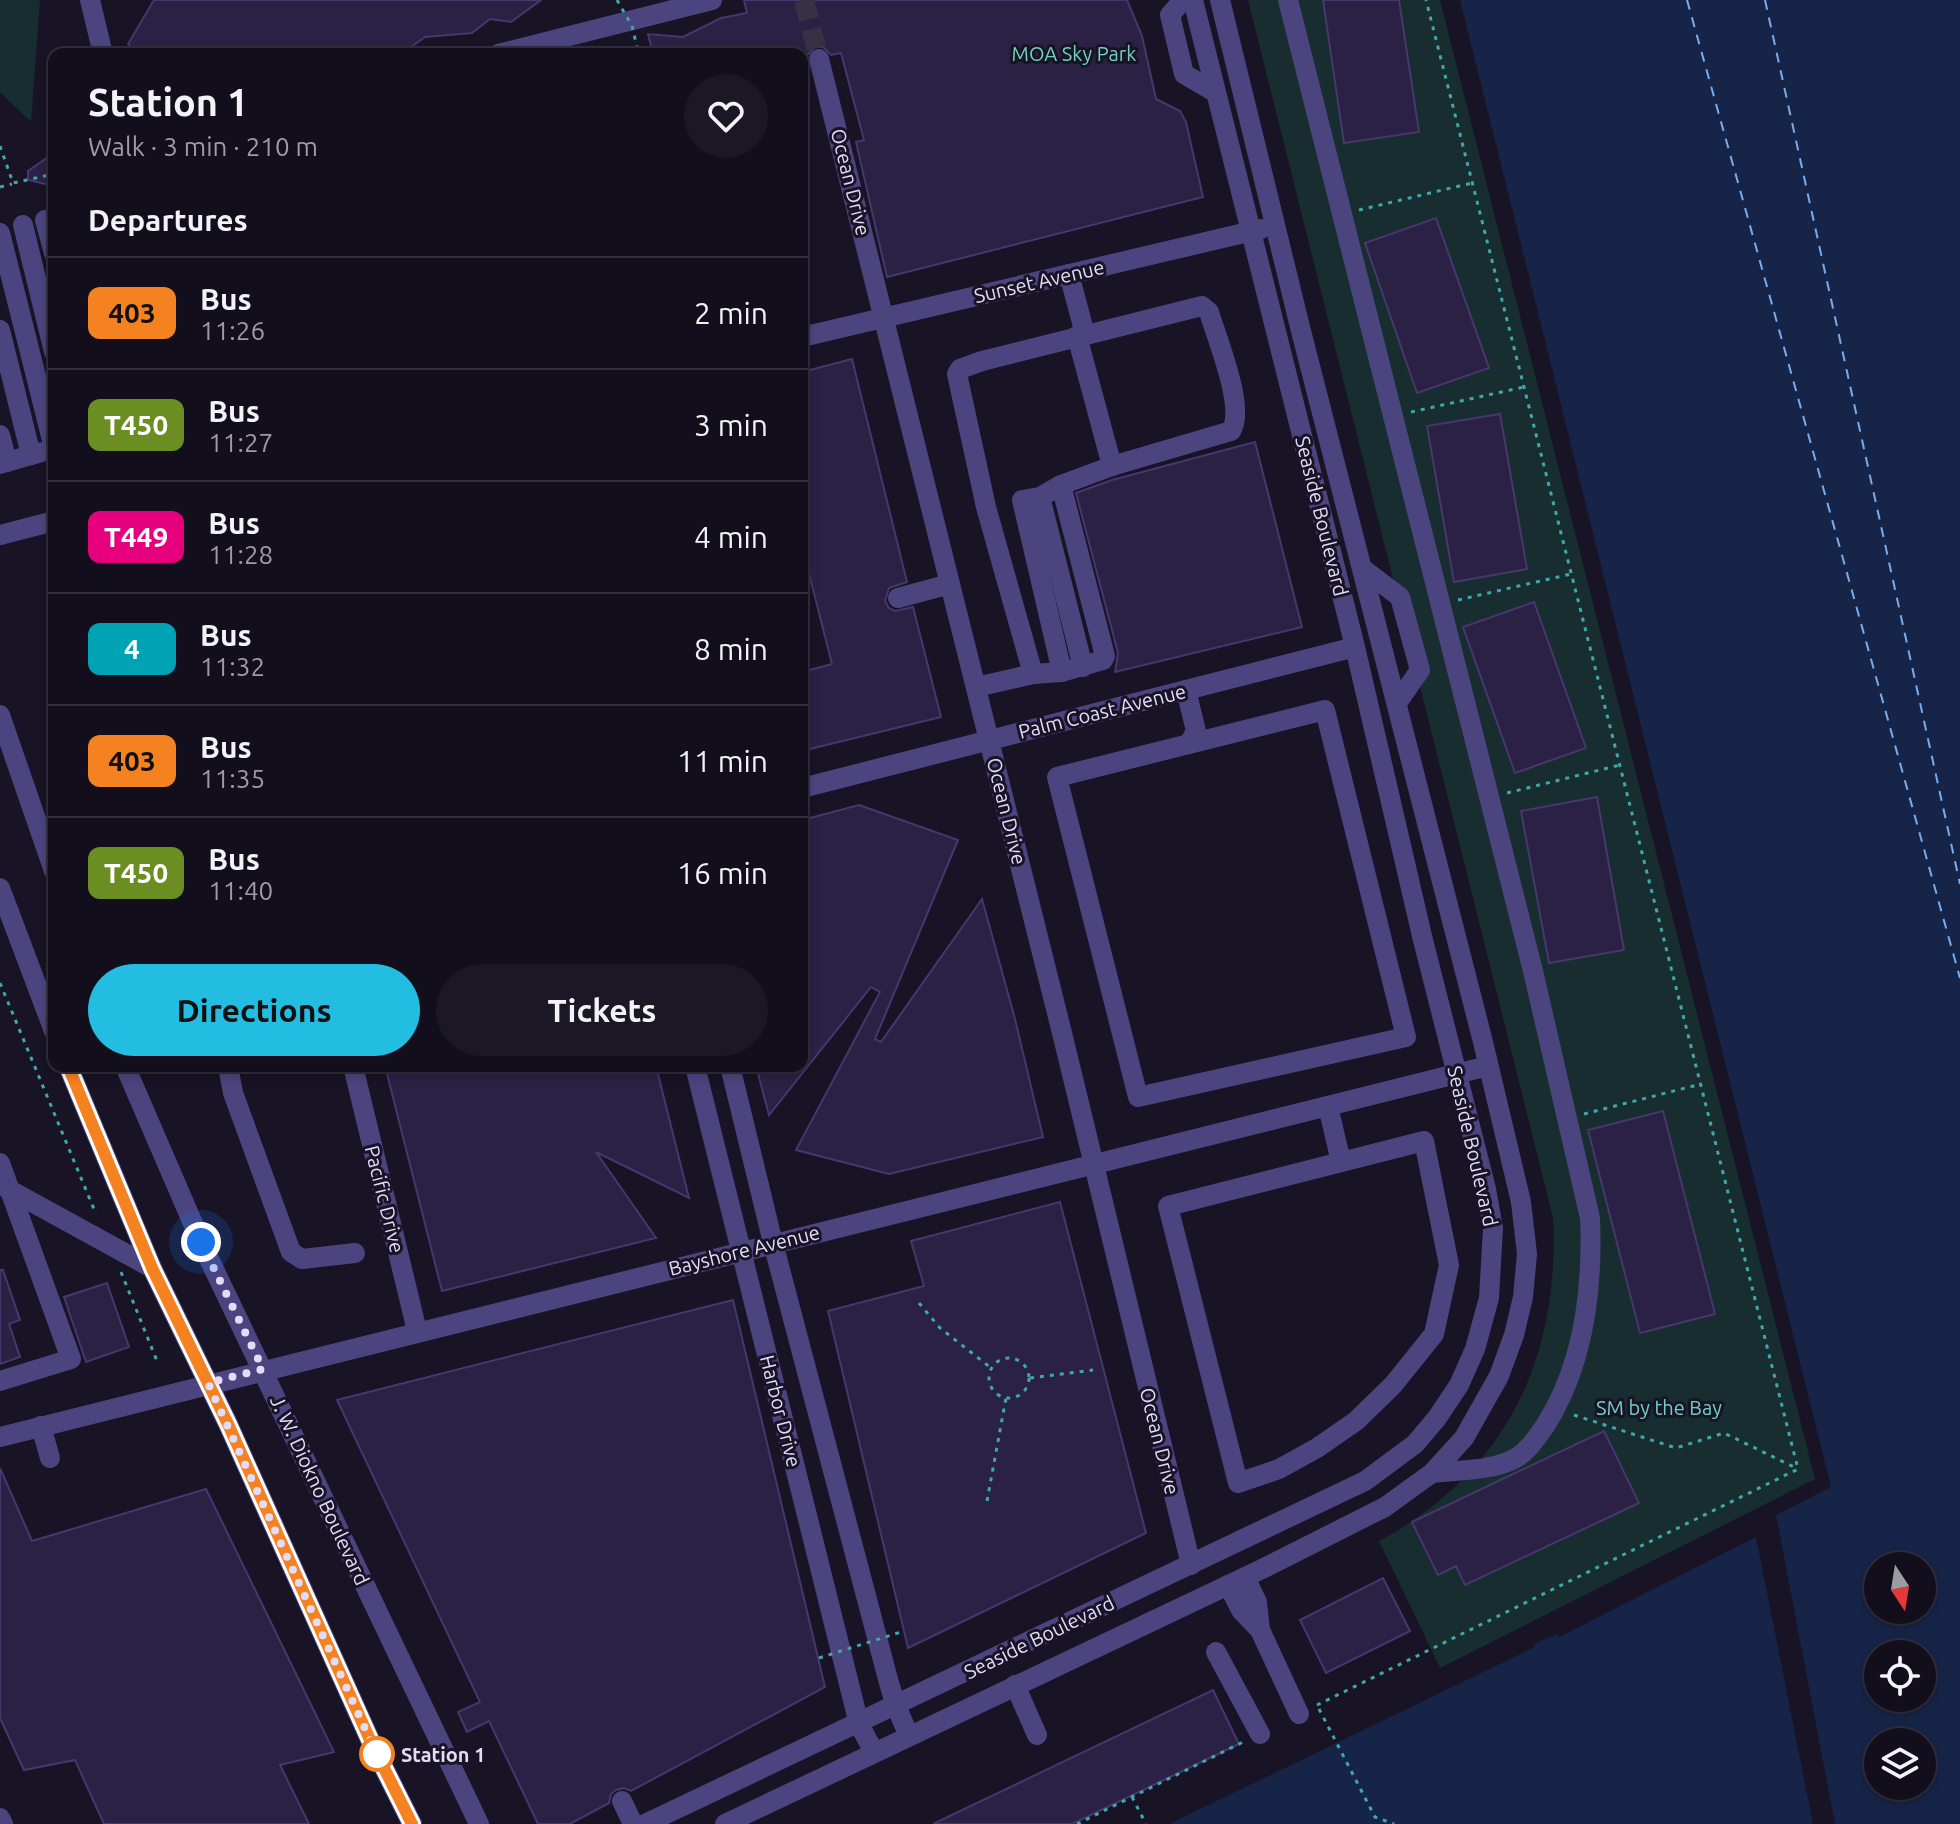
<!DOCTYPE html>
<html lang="en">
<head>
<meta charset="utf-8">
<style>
	body { margin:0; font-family:Ubuntu,sans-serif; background:#1b1725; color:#f1f3f6; height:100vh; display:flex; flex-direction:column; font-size:30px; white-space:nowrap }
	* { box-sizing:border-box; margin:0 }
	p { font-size:26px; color:#9c9ca3 }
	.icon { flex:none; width:44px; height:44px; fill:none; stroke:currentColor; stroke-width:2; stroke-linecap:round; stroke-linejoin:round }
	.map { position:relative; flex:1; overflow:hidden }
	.sheet { position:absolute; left:48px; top:48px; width:760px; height:1024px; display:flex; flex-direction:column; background:#120e1c; border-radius:16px; box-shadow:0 4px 12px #0003,0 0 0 2px #312e3b }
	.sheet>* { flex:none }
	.badge { padding:0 16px; border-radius:12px; font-size:28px; line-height:52px }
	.needle { width:52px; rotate:168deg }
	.buttons { position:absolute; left:1864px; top:1552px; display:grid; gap:16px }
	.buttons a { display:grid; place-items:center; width:72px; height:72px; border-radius:50%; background:#120e1c; box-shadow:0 4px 12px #0003,0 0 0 2px #312e3b; font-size:40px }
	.you { position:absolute; width:40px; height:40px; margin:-20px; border:6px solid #fff; border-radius:50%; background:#1a73e8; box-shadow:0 0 0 12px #1a73e833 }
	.map>.badge { position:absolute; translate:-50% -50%; box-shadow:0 0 0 4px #fff }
	h2 { padding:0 40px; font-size:30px; line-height:72px }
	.round { display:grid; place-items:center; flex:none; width:84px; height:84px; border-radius:42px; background:#1b1725 }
	.summary { display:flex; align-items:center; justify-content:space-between; height:136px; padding:0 40px }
	h1 { font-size:38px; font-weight:700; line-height:60px }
	.cta { display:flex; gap:16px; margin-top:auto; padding:16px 40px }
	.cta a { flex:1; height:92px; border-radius:48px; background:#22bde1; color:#111; font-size:32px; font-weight:700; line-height:92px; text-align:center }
	.cta a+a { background:#1b1725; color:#f1f3f6 }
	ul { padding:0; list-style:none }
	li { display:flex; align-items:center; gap:24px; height:112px; padding:0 40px; border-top:2px solid #312e3b }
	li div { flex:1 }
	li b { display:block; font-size:30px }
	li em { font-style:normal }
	li .badge { min-width:88px; font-weight:700; text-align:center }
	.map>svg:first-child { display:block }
	.green { fill:#172d2f }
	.water { fill:#162447; fill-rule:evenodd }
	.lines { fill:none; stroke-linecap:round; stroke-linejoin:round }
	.ferry { stroke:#78aced; stroke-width:2; stroke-dasharray:10 8; stroke-linecap:butt }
	.building { fill:#2b2144; stroke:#46376d; stroke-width:2 }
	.minor-tunnel { stroke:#363145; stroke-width:20; stroke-dasharray:20 10; stroke-linecap:butt }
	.path { stroke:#40a7aa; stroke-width:3; stroke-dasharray:4 6; stroke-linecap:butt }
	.minor { stroke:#4b447e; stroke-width:20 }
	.path-bridge { stroke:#40a7aa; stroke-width:3; stroke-dasharray:4 6; stroke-linecap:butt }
	.line-casing { stroke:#fff; stroke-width:18 }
	.line { stroke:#f58220; stroke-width:12 }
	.walk { stroke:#e2dcfa; stroke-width:8; stroke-dasharray:0 14.4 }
	.stop-dot { fill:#fff; stroke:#f58220; stroke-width:4 }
	.labels { text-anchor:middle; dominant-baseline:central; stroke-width:6; stroke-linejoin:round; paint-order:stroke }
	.park-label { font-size:20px; fill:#71d1c1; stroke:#181325 }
	.street-label { font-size:20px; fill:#e2dcfa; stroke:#181325 }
	.stop-label { font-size:20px; font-weight:bold; fill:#e2dcfa; stroke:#181325; text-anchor:start }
</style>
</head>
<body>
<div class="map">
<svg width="1960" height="1824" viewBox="0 0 1960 1824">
	<rect width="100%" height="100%" fill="#181325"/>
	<g class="green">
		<polygon points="0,0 40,0 31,122 0,92"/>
		<path d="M1248,0H1440L1815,1479L1440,1668L1379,1541C1505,1473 1560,1359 1553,1218Z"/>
	</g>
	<g class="water">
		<path d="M1460,0H1960V1824H1835L1776,1515L1831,1487ZM1878,1566H1922V1610H1878ZM1878,1654H1922V1698H1878ZM1878,1742H1922V1786H1878Z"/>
		<polygon points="1756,1537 1813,1824 1169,1824 1535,1647 1534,1644 1557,1634 1559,1637"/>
	</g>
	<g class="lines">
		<g class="ferry">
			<polyline points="1687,0 1960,978"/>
			<polyline points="1765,0 1960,884"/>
		</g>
	</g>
	<g class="building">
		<polygon points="154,0 541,0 511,22 490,19 472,33 425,37 407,50 364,54 138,54 128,44"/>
		<polygon points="744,0 1127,0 1142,36 1156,99 1180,111 1186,122 1203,197 887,277 856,142 864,140 841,53 831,55 823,47 815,47 807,55 806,62 802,63 802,54 653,54 648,34 683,37 721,18 747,13"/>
		<polygon points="1323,0 1399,0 1419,132 1344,143"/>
		<polygon points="54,153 54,186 28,180 28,171"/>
		<polygon points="1436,218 1489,368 1417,393 1365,243"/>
		<polygon points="852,359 907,582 889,588 885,601 889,608 895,611 913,607 941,717 802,751 802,672 832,664 802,546 802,372"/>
		<polygon points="1500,414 1527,569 1454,582 1427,426"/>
		<polygon points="1255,442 1302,627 1115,672 1118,653 1076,493 1112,480"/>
		<polygon points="1534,602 1586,748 1515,773 1463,627"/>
		<polygon points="1597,797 1624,950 1549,963 1521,811"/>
		<polygon points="859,805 958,840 875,1039 881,1042 982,899 1015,1019 1043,1137 889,1174 796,1150 880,992 871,987 769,1115 756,1066 802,1066 802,820"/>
		<polygon points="385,1066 656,1066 689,1198 596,1152 656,1238 442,1291"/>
		<polygon points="1663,1111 1715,1314 1640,1333 1588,1130"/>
		<polygon points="1060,1202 1146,1533 908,1648 828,1311 924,1286 911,1241"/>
		<polygon points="0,1270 3,1270 20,1320 9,1324 20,1357 0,1364"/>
		<polygon points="107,1283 129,1347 86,1362 64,1297"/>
		<polygon points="733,1300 825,1687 631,1791 624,1788 616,1790 611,1794 609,1803 570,1824 538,1824 489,1721 467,1732 458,1712 480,1702 337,1400"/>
		<polygon points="1604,1431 1639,1503 1465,1585 1456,1566 1438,1575 1412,1522"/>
		<polygon points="0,1468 32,1541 206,1489 334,1752 280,1765 309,1824 104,1824 75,1760 24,1770 0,1718"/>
		<polygon points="1383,1578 1410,1631 1326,1673 1300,1620"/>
		<polygon points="1213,1690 1239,1744 1072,1824 933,1824"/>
	</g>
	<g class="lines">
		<polyline class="minor-tunnel" points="804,0 819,59"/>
		<g class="path">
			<polyline points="0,146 13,183 54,174"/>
			<polyline points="0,187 12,184"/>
			<polyline points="1359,210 1472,183"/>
			<polyline points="1411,412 1524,387"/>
			<polyline points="1458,600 1571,574"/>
			<polyline points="1507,793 1620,765"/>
			<polyline points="0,983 96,1214"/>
			<polyline points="1584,1114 1701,1084"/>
			<polyline points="121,1272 157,1361"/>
			<polyline points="919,1303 940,1328 991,1368"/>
			<circle cx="1009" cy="1378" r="20"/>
			<polyline points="1030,1378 1093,1370"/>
			<polyline points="1574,1415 1676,1448 1724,1433 1798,1469"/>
			<polyline points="987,1501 1006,1398"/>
			<polyline points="1317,1705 1798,1469 1426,0"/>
			<polyline points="1319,1709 1375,1817 1394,1824"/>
			<polyline points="1132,1797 1146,1824"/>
			<polyline points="1077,1824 1243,1742"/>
		</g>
		<g class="minor">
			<polyline points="90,0 103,54"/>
			<polyline points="1183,0 1170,15 1184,74 1215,92"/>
			<path d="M1288,0L1533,971L1590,1218C1593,1289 1584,1365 1545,1426C1536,1438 1529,1450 1516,1458C1493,1471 1458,1470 1432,1473"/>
			<polyline points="498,54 712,0"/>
			<polyline points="819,59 1063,1037 1191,1565"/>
			<polyline points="45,220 54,253"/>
			<polyline points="23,225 54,352"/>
			<polyline points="0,233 54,448"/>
			<polyline points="1069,274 1085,334"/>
			<polyline points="0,330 31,455"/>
			<polyline points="1077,336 1112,466"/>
			<polyline points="802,337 1261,229"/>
			<polyline points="0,435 7,462"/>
			<polyline points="0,464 42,452"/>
			<polyline points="1040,497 1083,667"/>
			<polyline points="0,535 54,521"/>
			<polyline points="1363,569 1400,597 1420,670 1397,703"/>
			<polyline points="898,598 950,584"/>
			<path d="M1033,674L986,507L957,374L960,369L982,361L1202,306L1209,312C1217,339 1246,409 1231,431L1112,466L1061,485L1040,497L1022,500L1062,672"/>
			<polyline points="976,687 1033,674 1062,672 1103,660 1105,656 1061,485"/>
			<polyline points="1186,690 1196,731 1189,744"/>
			<polygon points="1325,710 1406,1037 1138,1097 1057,777"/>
			<polyline points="0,715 54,871"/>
			<polyline points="802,788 1355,647"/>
			<polyline points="0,888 54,1031"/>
			<polyline points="68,1066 152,1268 228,1424 371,1742 412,1824"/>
			<polyline points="125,1066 201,1242 479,1824"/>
			<polyline points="228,1066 233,1093 291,1252 302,1259 355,1253"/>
			<polyline points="353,1066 417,1331"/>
			<polyline points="695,1066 859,1724 874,1752"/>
			<polyline points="730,1066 773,1243 889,1683 896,1706 909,1736"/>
			<polyline points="1328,1106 1341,1162"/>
			<polygon points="1424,1141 1449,1265 1434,1334 1393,1385 1356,1421 1317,1448 1279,1469 1238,1483 1168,1206"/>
			<polyline points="0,1163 71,1359 0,1381"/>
			<polyline points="8,1189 152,1268"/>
			<polyline points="41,1426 50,1458"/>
			<polyline points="0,1437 1488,1066"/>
			<polyline points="1245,1577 1257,1602 1260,1630"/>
			<polyline points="1228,1585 1241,1610 1260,1630 1299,1714"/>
			<polyline points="1216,1652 1260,1734"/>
			<polyline points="1015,1685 1037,1735"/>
			<polyline points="622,1801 633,1824"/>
			<polyline points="0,1818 3,1824"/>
			<polyline points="645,1824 1365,1481 1415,1444 1437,1418 1459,1385 1475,1349 1489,1298 1493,1228 1486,1189 1422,936 1355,647 1193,0"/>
			<polyline points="725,1824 1262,1569 1385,1507 1432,1473 1464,1438 1499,1376 1514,1335 1523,1297 1527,1254 1521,1202 1483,1042 1301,331 1220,0"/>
		</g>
		<g class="path-bridge">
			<polyline points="617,0 632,26 637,47"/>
			<polyline points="819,1658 904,1631"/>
		</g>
	</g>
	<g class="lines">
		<g class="line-casing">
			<polyline id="line" points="68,1066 152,1268 228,1424 371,1742 412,1824"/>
		</g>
		<use href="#line" class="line"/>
		<polyline class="walk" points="201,1242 263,1369 208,1383 378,1757 377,1754"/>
	</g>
	<circle class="stop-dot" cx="377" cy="1754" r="16"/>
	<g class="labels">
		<g class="park-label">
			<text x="1074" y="53">MOA Sky Park</text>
			<text x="1659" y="1407">SM by the Bay</text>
		</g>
		<g class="street-label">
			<text transform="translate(851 182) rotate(76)">Ocean Drive</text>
			<text transform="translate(1039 281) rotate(-13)">Sunset Avenue</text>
			<text transform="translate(1322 516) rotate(76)">Seaside Boulevard</text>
			<text transform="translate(1102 711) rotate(-14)">Palm Coast Avenue</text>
			<text transform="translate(1007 811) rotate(76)">Ocean Drive</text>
			<text transform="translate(1473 1146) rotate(77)">Seaside Boulevard</text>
			<text transform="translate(385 1199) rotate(76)">Pacific Drive</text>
			<text transform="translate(744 1250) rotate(-14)">Bayshore Avenue</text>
			<text transform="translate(781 1411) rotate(76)">Harbor Drive</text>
			<text transform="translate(1160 1441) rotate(76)">Ocean Drive</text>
			<text transform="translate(320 1490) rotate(65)">J. W. Diokno Boulevard</text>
			<text transform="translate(1039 1637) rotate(-26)">Seaside Boulevard</text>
		</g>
		<g class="stop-label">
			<text x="401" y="1754">Station 1</text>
		</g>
	</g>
</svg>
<div class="buttons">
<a><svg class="needle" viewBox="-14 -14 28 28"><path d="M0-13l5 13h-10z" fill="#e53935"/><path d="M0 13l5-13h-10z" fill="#9c9ca3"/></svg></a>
<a><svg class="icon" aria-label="locate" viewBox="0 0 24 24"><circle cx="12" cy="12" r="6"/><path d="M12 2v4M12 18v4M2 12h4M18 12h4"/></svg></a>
<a><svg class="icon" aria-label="layers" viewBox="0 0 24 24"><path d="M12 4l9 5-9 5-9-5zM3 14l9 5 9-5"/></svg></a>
</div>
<div class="you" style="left:201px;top:1242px"></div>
<section class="sheet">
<div class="summary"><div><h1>Station 1</h1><p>Walk · 3 min · 210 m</p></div><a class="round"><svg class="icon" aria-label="heart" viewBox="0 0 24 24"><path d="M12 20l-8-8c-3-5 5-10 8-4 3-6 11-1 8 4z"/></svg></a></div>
<h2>Departures</h2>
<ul>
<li><span class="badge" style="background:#f58220;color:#111">403</span><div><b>Bus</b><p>11:26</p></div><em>2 min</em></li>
<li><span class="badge" style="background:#6b8e23;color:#fff">T450</span><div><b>Bus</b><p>11:27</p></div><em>3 min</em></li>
<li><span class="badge" style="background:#e6007e;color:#fff">T449</span><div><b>Bus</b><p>11:28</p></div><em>4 min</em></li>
<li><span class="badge" style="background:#00a3b4;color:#fff">4</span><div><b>Bus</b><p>11:32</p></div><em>8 min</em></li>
<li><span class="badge" style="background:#f58220;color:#111">403</span><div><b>Bus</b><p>11:35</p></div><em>11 min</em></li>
<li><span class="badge" style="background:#6b8e23;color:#fff">T450</span><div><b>Bus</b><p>11:40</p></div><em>16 min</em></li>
</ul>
<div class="cta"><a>Directions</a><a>Tickets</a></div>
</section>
</div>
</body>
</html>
